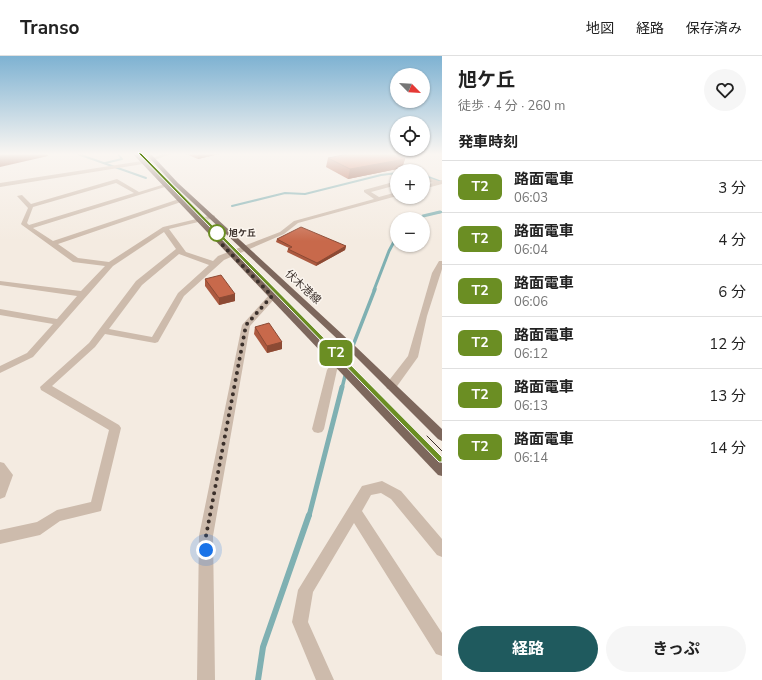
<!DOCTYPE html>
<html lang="ja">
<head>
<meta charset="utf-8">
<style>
	body { margin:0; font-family:"Nunito Sans","Noto Sans JP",sans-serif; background:#f6f6f6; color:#222; height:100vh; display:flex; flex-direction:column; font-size:15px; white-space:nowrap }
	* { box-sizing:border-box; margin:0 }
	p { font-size:13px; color:#767676 }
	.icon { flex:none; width:22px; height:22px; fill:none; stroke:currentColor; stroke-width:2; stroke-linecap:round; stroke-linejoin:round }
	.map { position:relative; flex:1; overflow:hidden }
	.details { display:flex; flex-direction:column; background:#fff; width:320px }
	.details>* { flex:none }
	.badge { padding:0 8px; border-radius:6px; font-size:14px; line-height:26px }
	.needle { width:26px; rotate:114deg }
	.fabs { position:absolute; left:390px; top:12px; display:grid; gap:8px }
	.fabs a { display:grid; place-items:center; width:40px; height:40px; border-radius:50%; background:#fff; box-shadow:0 1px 3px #0004; font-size:20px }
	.you { position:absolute; width:20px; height:20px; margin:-10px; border:3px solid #fff; border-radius:50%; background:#1a73e8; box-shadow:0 0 0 6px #1a73e833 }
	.map>.badge { position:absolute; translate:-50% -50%; box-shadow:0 0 0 2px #fff }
	h2 { padding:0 16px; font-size:15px; line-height:36px }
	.round { display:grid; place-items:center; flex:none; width:42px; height:42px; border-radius:21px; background:#f6f6f6 }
	.head { display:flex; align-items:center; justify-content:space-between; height:68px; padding:0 16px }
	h1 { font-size:19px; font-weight:700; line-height:30px }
	.action { display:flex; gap:8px; margin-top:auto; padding:8px 16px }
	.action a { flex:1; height:46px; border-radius:24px; background:#1f5a5e; color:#fff; font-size:16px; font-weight:700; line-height:46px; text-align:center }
	.action a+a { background:#f6f6f6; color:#222 }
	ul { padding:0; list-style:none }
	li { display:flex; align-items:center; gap:12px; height:52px; padding:0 16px; border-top:1px solid #e0e0e0 }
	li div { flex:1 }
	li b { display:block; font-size:15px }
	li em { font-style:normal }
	li .badge { min-width:44px; font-weight:700; text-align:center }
	header { display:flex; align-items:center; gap:24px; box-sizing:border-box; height:56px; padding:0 20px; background:#fff; border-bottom:1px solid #e0e0e0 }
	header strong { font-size:19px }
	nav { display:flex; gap:22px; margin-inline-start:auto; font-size:14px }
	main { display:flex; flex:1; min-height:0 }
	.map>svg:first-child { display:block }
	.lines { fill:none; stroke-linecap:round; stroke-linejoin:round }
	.stream-far4 { stroke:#7fb0b2; stroke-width:2 }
	.stream-far3 { stroke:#7fb0b2; stroke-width:3 }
	.stream-far2 { stroke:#7fb0b2; stroke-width:3.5 }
	.stream-far1 { stroke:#7fb0b2; stroke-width:5 }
	.stream { stroke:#7fb0b2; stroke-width:6 }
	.minor { fill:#cdbbac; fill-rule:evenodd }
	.major { fill:#7d675c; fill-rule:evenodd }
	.tram { stroke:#3b302b; stroke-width:1 }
	.wall { fill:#ac5a40 }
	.shaded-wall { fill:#8c4a34 }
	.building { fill:#c8694b; stroke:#8c4a34 }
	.line { fill:#6b8e23; stroke:#fff }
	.walk { stroke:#3b302b; stroke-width:4; stroke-dasharray:0 7.2 }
	.stop-dot { fill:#fff; stroke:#6b8e23; stroke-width:2 }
	.labels { text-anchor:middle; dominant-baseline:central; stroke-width:3; stroke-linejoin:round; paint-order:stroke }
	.far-stop-label { font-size:9px; font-weight:bold; fill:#3b302b; stroke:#fbf5ee; text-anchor:start }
	.street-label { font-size:11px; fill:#3b302b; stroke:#fbf5ee }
</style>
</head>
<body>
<header>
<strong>Transo</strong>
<nav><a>地図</a><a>経路</a><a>保存済み</a></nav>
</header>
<main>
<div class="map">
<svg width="442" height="624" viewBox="0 0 442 624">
	<rect width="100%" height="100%" fill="#f4ebe1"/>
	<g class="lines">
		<g class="stream-far4">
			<polyline points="78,98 146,122"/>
			<polyline points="105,107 122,103 118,98"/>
			<polyline points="423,119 442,126"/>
			<polyline points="232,150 285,137 305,138 381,119 397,117"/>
			<polyline points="435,157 442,156"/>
		</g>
		<g class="stream-far3">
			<polyline points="418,163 423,160 440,156"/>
			<polyline points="374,234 389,195 397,180"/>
		</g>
		<polyline class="stream-far2" points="342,332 352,292 375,233"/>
		<polyline class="stream-far1" points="309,460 342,331"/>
		<polyline class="stream" points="258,624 263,591 309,459"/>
		<g class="minor">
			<polygon points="164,98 171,98 143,108 0,131 0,127 142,105"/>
			<polygon points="423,120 439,125 442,124 442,128 423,133 423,129 433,127 423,124"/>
			<path d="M117,123L139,136L165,128L168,130L33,172L53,185L179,143L182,145L181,146L58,188L78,202L109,206L163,171L213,159L215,160V162L169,173L186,196L213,205L218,200L280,176L294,165L374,143L364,136V134L397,125V129L371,136L379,141L397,136V140L298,167L284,178L224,204L184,240L158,286L155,287L105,278L95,291L52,330L119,369L121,372L101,455L60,465L40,479L0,488V474L37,466L57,454L91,446L109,374L41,334L40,331L89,287L136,225L176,193L164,176L113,210L33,301L0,317V310L27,297L53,268L0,259V253L57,263L77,240L0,229V225L81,235L105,210L73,206L22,169L21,168L28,152L17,140L22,139L31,148ZM116,127L134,137L29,169L27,167L33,151ZM179,198L209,209L178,237L152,281L109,273L142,229Z"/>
			<polygon points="439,205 442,205 442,213 427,260 418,301 395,333 387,333 386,330 387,327 408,300 432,217"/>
			<polygon points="270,238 273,238 277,240 250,270 213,480 215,624 197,624 199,480 242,269"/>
			<polygon points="337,303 342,306 337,314 324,373 322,376 318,377 314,376 312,373 327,314 334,304"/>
			<polygon points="0,406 4,407 13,419 5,441 0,443"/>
			<polygon points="382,425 401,435 442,483 442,501 437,499 391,443 381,437 371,439 362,455 442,577 442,600 436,598 354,467 313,536 308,566 334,624 316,624 292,566 298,534 362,430"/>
		</g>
		<g class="major">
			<polygon points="133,98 138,98 442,407 442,420 438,419"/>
			<polygon points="146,98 151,98 178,127 355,290 442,373 442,385 438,383 349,294 174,129"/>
		</g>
		<g class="tram">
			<polyline points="139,98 442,403"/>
			<polyline points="427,380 442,395"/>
		</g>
	</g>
	<g class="wall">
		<polygon points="186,98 219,98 198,103"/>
		<polygon points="328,102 405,103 402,112 348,123 326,111"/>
		<polygon points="277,183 346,190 345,194 316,210 287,196 288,193 289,192 276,186"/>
		<polygon points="205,223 235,238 235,245 219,249 205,230"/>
		<polygon points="255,271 282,286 282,293 267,297 254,278"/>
	</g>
	<g class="shaded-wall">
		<polygon points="12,98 47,98 48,100 0,111 0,100"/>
		<polygon points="198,98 219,98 198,103"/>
		<polygon points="405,103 402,112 348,123 350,113"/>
		<polygon points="346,190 345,194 316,210 317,207"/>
		<polygon points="235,238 235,245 219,249 219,242"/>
		<polygon points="282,286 282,293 267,297 267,290"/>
	</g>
	<g class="building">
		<polygon points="0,98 12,98 0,100"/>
		<polygon points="348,98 394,98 405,103 350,113 328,102"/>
		<polygon points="301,171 346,190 317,207 288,193 292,191 277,183"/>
		<polygon points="221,219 235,238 219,242 205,223"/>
		<polygon points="269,267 282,286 267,290 255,271"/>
	</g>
	<linearGradient id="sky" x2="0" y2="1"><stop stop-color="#7eb2d2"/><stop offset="0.53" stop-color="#faf6f2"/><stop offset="1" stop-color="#faf6f2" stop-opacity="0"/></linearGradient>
	<rect width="442" height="185" fill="url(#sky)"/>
	<polygon class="line" points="138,97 141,97 442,401 442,406 439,406"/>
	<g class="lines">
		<polyline class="walk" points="206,494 206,480 246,269 272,240 211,177 217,177"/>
	</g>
	<circle class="stop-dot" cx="217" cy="177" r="8"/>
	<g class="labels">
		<g class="far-stop-label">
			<text x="229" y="177">旭ケ丘</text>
		</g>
		<g class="street-label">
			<text transform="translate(303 231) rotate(43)">伏木港線</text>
		</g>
	</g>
</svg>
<div class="fabs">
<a><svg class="needle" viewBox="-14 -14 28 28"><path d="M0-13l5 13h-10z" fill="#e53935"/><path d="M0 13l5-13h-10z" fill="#767676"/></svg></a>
<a><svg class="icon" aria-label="locate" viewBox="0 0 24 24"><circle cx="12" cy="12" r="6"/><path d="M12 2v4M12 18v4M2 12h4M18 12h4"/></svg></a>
<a>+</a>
<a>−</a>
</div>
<div class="you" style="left:206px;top:494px"></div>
<b class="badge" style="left:336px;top:297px;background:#6b8e23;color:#fff">T2</b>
</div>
<section class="details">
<div class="head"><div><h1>旭ケ丘</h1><p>徒歩 · 4 分 · 260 m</p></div><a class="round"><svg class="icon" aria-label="heart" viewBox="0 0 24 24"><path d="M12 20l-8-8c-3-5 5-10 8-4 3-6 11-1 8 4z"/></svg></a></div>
<h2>発車時刻</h2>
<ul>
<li><span class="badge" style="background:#6b8e23;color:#fff">T2</span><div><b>路面電車</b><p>06:03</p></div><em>3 分</em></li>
<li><span class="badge" style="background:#6b8e23;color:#fff">T2</span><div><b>路面電車</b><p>06:04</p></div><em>4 分</em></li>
<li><span class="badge" style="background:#6b8e23;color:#fff">T2</span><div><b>路面電車</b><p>06:06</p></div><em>6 分</em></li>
<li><span class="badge" style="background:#6b8e23;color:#fff">T2</span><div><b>路面電車</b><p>06:12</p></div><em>12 分</em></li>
<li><span class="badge" style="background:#6b8e23;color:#fff">T2</span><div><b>路面電車</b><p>06:13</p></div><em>13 分</em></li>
<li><span class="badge" style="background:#6b8e23;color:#fff">T2</span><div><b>路面電車</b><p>06:14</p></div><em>14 分</em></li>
</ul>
<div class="action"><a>経路</a><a>きっぷ</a></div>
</section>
</main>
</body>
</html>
